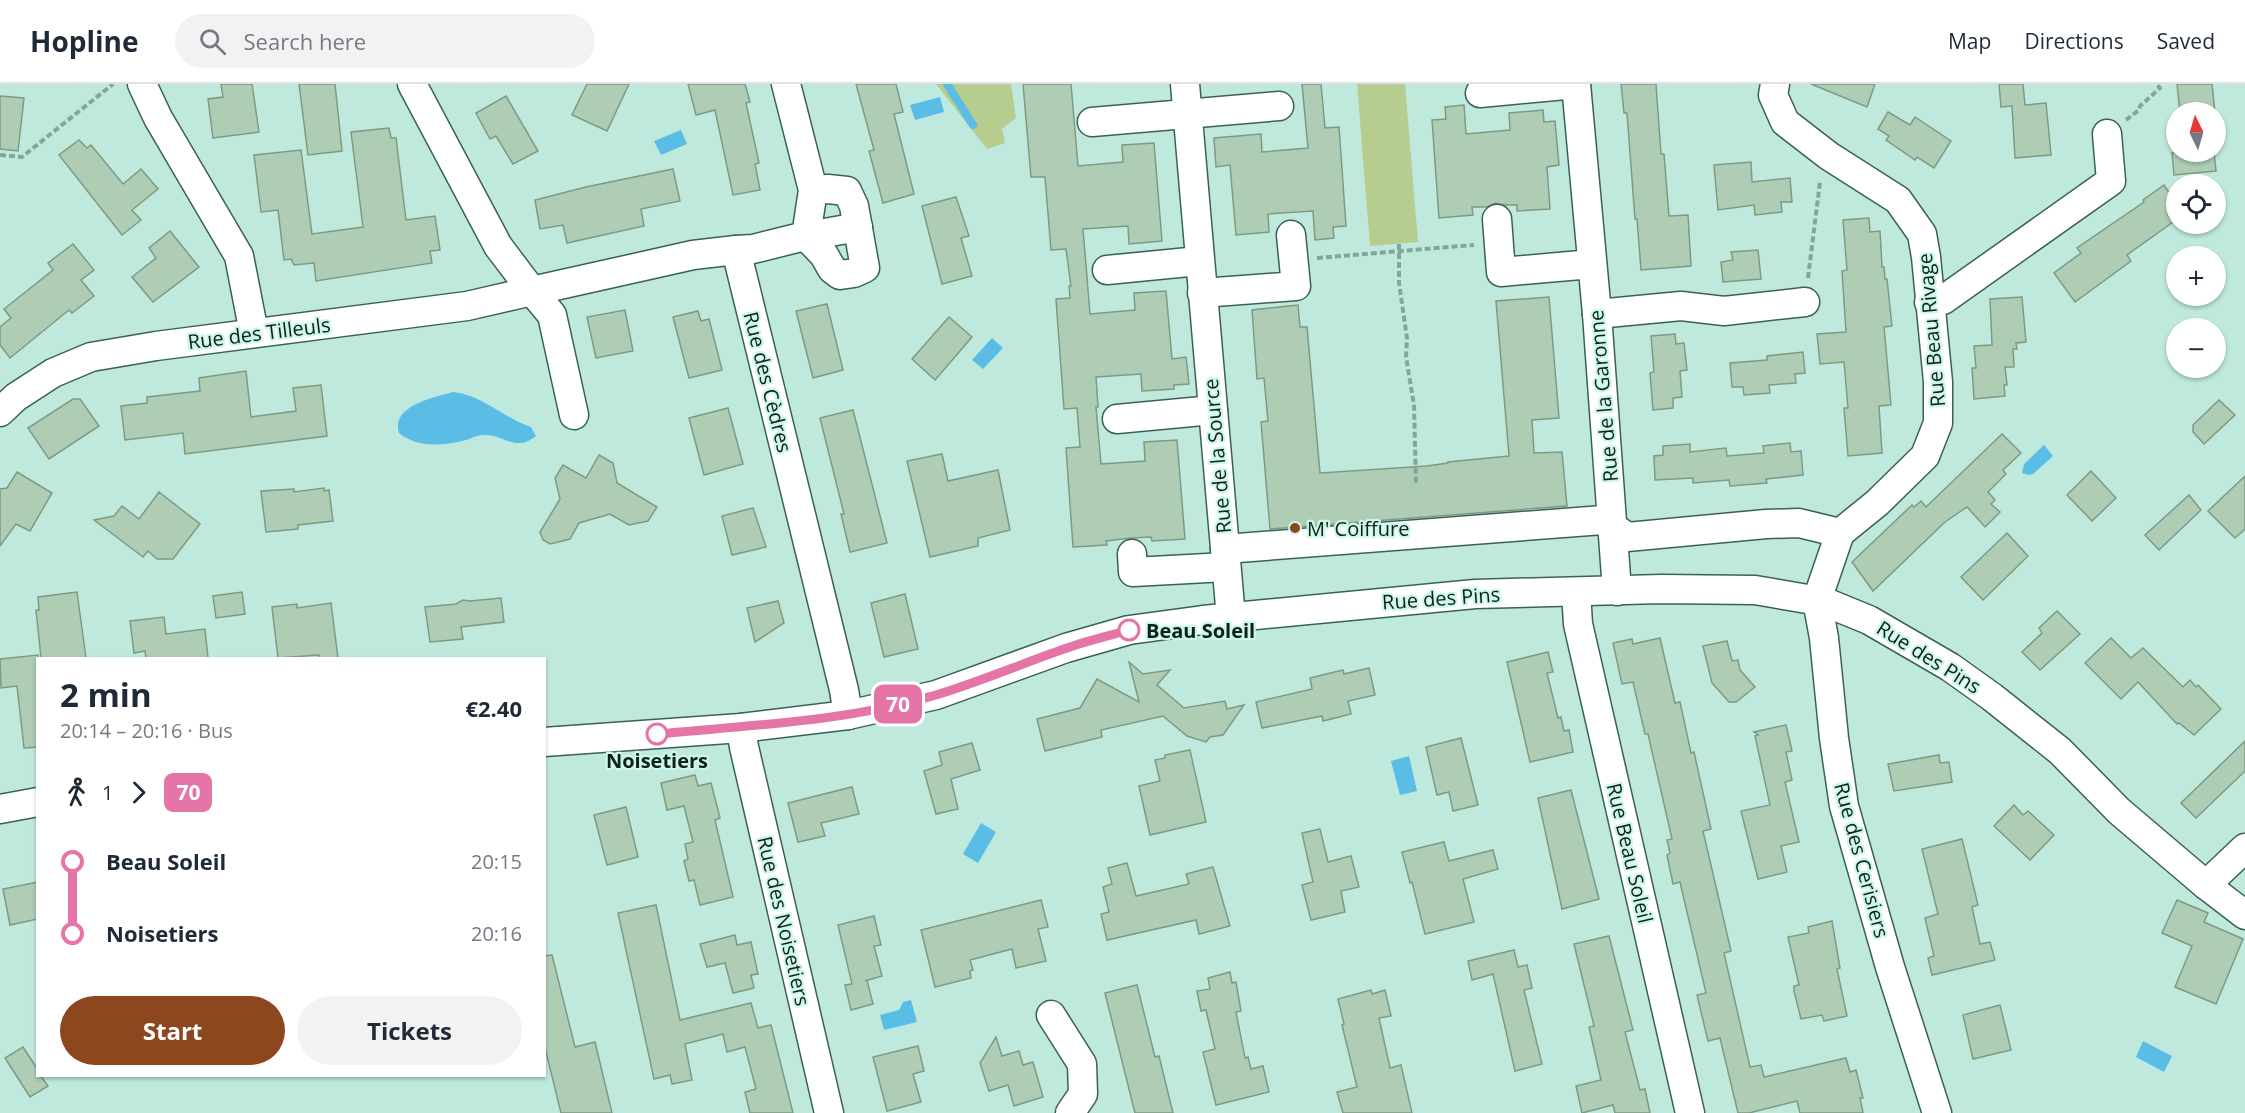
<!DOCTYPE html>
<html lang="en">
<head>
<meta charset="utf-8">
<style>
	body { margin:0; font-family:"Open Sans",sans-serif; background:#f2f2f3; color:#1f2937; height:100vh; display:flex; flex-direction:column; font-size:22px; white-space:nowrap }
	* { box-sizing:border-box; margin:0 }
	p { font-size:20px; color:#747a83 }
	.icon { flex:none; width:33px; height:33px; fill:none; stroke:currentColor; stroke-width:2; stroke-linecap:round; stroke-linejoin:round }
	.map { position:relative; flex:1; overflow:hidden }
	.details { position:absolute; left:36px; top:573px; width:510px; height:420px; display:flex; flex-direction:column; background:#fff; border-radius:0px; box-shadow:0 2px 4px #0004 }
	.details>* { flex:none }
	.badge { padding:0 12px; border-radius:9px; font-size:21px; line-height:39px }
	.needle { width:39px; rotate:355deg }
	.controls { position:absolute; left:2166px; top:18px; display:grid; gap:12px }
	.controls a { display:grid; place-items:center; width:60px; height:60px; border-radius:50%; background:#fff; box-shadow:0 2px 4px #0004; font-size:30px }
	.map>.badge { position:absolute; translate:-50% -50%; box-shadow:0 0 0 3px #fff }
	.legs { display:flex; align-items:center; gap:9px; height:66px; padding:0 24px; font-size:20px }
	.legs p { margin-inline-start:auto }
	.overview { display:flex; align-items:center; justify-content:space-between; height:102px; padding:0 24px }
	h1 { font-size:33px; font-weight:700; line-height:45px }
	.button { display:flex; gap:12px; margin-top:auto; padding:12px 24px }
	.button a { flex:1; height:69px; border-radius:36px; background:#8c471f; color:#fff; font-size:24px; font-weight:700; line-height:69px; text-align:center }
	.button a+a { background:#f2f2f3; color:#1f2937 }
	ul { padding:0 24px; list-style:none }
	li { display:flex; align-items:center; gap:21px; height:72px; font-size:22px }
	li i { display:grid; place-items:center; width:9px; height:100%; margin:0 8px; background:currentColor }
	li i::after { content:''; width:15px; height:15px; margin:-8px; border:4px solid; border-radius:50%; background:#fff }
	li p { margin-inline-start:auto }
	li:first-child i { background:linear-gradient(#0000 50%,currentColor 0) }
	li:last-child i { background:linear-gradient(currentColor 50%,#0000 0) }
	header { display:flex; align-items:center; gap:36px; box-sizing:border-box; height:84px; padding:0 30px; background:#fff; border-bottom:2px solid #e0e1e3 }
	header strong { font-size:28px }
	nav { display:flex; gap:33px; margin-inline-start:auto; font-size:21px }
	.search { width:420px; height:54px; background:#f2f2f3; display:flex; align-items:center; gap:15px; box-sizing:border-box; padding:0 21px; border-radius:33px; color:#747a83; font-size:22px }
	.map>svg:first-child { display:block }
	.green { fill:#b6cd8f }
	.water { fill:#5abde5 }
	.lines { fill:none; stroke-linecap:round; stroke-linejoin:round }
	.stream { stroke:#5abde5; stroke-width:8 }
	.building { fill:#afcdb4; stroke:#7e9a83; stroke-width:1.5 }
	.minor-casing { stroke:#3a6157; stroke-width:31 }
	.path { stroke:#84a59c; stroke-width:4; stroke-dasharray:6 3; stroke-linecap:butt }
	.minor { stroke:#fff; stroke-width:28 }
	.line-1-casing { stroke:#fff; stroke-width:14 }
	.line-1 { stroke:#e675a7; stroke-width:9 }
	.poi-dot { fill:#8c471f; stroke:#ccf7ea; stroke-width:2 }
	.stop-1-dot { fill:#fff; stroke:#e675a7; stroke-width:3 }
	.labels { text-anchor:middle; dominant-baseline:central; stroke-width:4.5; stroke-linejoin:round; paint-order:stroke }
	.street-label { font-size:20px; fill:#10201c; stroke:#ccf7ea }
	.poi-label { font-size:20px; fill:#10201c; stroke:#ccf7ea; text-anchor:start }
	.stop-label { font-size:20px; font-weight:bold; fill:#10201c; stroke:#ccf7ea; text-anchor:start }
</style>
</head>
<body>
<header>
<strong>Hopline</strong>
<div class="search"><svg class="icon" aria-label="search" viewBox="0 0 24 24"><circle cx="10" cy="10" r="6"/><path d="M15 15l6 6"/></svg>Search here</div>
<nav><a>Map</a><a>Directions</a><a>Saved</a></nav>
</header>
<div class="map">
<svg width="2245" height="1029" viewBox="0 0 2245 1029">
	<rect width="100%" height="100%" fill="#bfe9dd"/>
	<g class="green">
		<polygon points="936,0 1011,0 1016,34 1002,45 1005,59 987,65"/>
		<polygon points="1357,0 1405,0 1418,158 1370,162"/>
	</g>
	<g class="water">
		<polygon points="940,13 944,28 915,36 910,21"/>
		<polygon points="681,46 687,60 661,71 654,57"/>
		<polygon points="992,254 1003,264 983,285 972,276"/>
		<path d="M453,308C483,311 503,334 531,343L536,352C515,369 504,350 484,351C477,351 472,354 466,356C444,362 417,364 399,349C390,322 435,313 453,308Z"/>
		<polygon points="2044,361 2053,372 2033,390 2028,391 2022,389 2024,380"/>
		<polygon points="1409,672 1417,707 1400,711 1391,677"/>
		<polygon points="981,739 996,748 978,779 963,770"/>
		<polygon points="911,916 917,938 884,946 880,931 899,926 903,918"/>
		<polygon points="2143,957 2172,972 2164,988 2136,973"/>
	</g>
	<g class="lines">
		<polyline class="stream" points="947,0 973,41"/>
	</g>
	<g class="building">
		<polygon points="221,0 252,0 259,48 213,54 208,15 223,13"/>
		<polygon points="299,0 335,0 342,67 308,71"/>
		<polygon points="587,0 629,0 607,47 572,31"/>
		<polygon points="688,0 745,0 750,18 746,19 759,79 755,80 760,106 733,111 715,26 696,31"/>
		<polygon points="856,0 896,0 903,28 894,30 914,110 883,119 869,67 874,66"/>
		<polygon points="1023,0 1071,0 1078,82 1123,78 1122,61 1154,59 1162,157 1129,160 1128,142 1083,145 1090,230 1135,226 1134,209 1166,207 1172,275 1186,273 1189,300 1174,301 1174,305 1142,307 1141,290 1096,293 1098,323 1096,323 1101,380 1145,377 1144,358 1177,356 1185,455 1152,457 1151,453 1131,454 1106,457 1107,461 1073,463 1066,364 1080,363 1077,324 1064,325 1056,215 1070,214 1069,202 1071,202 1066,165 1051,166 1045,93 1031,93"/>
		<polygon points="1302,0 1321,0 1325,44 1339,43 1346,142 1333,143 1334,154 1315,156 1313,127 1268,130 1269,148 1236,151 1230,81 1216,83 1214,54 1261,50 1262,68 1308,64"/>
		<polygon points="1621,0 1656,0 1661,70 1664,70 1669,132 1688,131 1691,182 1641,186 1637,135 1635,135 1627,29 1624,29"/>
		<polygon points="1811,0 1875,0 1867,23"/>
		<polygon points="1999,0 2023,0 2025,21 2046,19 2051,71 2015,74 2012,22 2001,23"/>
		<polygon points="2177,0 2212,0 2215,28 2180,28"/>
		<polygon points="0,12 24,14 18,67 0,65"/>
		<polygon points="506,12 538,67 513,80 496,52 490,55 476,29"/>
		<polygon points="1464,21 1466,50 1510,46 1509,29 1543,26 1544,38 1555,37 1559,81 1547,83 1550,125 1517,127 1517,121 1506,121 1495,119 1487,123 1472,123 1473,131 1439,134 1432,36 1446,35 1445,23"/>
		<polygon points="1888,28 1910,41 1915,33 1951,57 1934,84 1917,73 1915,76 1886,56 1889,52 1878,45"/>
		<polygon points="389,44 391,54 396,54 406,136 435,132 440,166 430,167 432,179 316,197 314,179 294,181 291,175 284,176 278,126 261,128 254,71 301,66 312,150 363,143 351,48"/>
		<polygon points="79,56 87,64 91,61 123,100 141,85 158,105 132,126 141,136 122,151 59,71"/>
		<polygon points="2185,68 2214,68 2216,87 2174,91 2172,69"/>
		<polygon points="1751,78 1752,98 1790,94 1792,118 1781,118 1782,128 1755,131 1754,121 1718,126 1714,81"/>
		<polygon points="673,85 680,117 641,125 644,142 567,159 563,141 540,145 535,116 586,103"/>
		<polygon points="2164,101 2176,119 2176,124 2168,131 2173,138 2127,171 2131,177 2075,218 2054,189 2081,169 2077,164 2144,118 2143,116"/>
		<polygon points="956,113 969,152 961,154 972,192 942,200 922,122"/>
		<polygon points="1869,134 1870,148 1880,147 1882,183 1884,183 1885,195 1887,195 1892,242 1884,243 1891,321 1879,322 1882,369 1848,372 1844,324 1848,324 1844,278 1820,280 1817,250 1846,248 1842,187 1847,186 1843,136"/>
		<polygon points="170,147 199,183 153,218 132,193 156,174 149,164"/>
		<polygon points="73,160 94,186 81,196 94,212 72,229 69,226 10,274 0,261 0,243 11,234 4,225 53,186 48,179"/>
		<polygon points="1758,166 1761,195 1723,198 1721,178 1733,176 1731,168"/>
		<polygon points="1549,213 1559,334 1532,336 1534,369 1562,368 1567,422 1270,445 1261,338 1268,337 1264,294 1257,295 1252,226 1298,221 1300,243 1307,243 1320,389 1427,382 1448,379 1448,378 1509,372 1496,217"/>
		<polygon points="2022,213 2026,258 2016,259 2017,265 2013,265 2014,283 2005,283 2007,301 2004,301 2005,312 1974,315 1972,284 1976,284 1974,262 1992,261 1990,215"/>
		<polygon points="827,220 843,286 813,294 796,227"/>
		<polygon points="625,226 633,267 596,274 587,233"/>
		<polygon points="698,227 701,237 709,235 722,286 689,294 673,233"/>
		<polygon points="949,233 972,253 935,296 912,275"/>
		<polygon points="1675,250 1676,260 1684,259 1687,286 1680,287 1682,313 1673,314 1673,324 1653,326 1650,289 1654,288 1651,252"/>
		<polygon points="1803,268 1805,289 1795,290 1796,299 1769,301 1770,309 1744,311 1743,303 1732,303 1730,279 1767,276 1767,272"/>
		<polygon points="246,287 251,333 296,327 293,304 321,301 327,352 185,370 183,349 125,356 121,322 147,319 147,313 200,307 199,294"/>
		<polygon points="73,315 80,315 99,342 49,375 28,344"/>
		<polygon points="2219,316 2235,331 2204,360 2193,348 2193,341"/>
		<polygon points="728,324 743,380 704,391 689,334"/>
		<polygon points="853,326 887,459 850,468 841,430 844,430 820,334"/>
		<polygon points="2002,350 2021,369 2003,386 2006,390 1988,408 1995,416 1991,420 2000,428 1985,443 1967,423 1945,438 1873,507 1852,478 1912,421 1914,423 1921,417 1926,423"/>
		<polygon points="1790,359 1791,368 1801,367 1803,391 1766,395 1767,399 1730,402 1729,396 1693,399 1693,394 1655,396 1654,372 1663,371 1663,362 1690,360 1690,368 1726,364 1727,372 1764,369 1763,362"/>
		<polygon points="942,370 948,397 998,386 1010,446 978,454 978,462 930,473 907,377"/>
		<polygon points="599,371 613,379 617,399 657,423 648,437 629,441 610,430 579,439 570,455 550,460 543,456 540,448 560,415 555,394 563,381 586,394"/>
		<polygon points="2091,387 2116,414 2092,437 2067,411"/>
		<polygon points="17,388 52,409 30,447 16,440 0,462 0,405 7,404"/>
		<polygon points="2245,392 2245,445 2235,454 2208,427"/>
		<polygon points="324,404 324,407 329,406 333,437 298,441 298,445 266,448 261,407 294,405 294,408"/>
		<polygon points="159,408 200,440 173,475 157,475 148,467 143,473 94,436 114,432 122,422 139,435"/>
		<polygon points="2189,411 2201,426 2159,466 2145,451"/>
		<polygon points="753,424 766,463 732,471 722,432"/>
		<polygon points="2007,449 2028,472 1983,516 1961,493"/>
		<polygon points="77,508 86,574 41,574 36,526 39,526 38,513"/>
		<polygon points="242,508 245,530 216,534 213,512"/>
		<polygon points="905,510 918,565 884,573 871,519"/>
		<polygon points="501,514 504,538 461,543 463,555 430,558 425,523 456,520 463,516 470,517"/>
		<polygon points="778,517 784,539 755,558 747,524"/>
		<polygon points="331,519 338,574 319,574 319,571 278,574 272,523 297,520 297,524"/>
		<polygon points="2057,527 2080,550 2040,586 2022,568 2042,549 2039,544"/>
		<polygon points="164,533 166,550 205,545 208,574 146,574 145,567 134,569 130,537"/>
		<polygon points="1660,554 1675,619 1680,618 1691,669 1694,668 1711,745 1703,747 1731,867 1724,869 1750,983 1761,981 1764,993 1846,974 1850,988 1856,986 1863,1014 1860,1014 1863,1029 1800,1029 1797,1017 1749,1029 1738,1029 1720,954 1708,957 1697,911 1706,909 1680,798 1673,800 1667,771 1670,769 1667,756 1672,755 1648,650 1645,650 1633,598 1622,600 1613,559 1632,555 1633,560"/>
		<polygon points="2111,554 2131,574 2143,564 2183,603 2190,596 2196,603 2198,601 2221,625 2194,651 2179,639 2177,640 2138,598 2121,615 2085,579"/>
		<polygon points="1727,557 1732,577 1738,576 1740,586 1755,603 1736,618 1729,618 1712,599 1703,562"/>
		<polygon points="1548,568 1553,588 1547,589 1558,634 1561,633 1564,647 1569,646 1573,668 1530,678 1507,578"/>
		<polygon points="38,571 38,663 24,664 17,602 1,604 0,575"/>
		<polygon points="1129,578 1143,590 1170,586 1157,601 1184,624 1225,617 1227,625 1244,621 1223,651 1210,653 1206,658 1187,652 1163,632 1101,646 1102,653 1045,667 1037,635 1080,624 1097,595 1139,618"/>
		<polygon points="1369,584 1375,611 1348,617 1351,630 1323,637 1322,632 1262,644 1256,618 1312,605 1310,594 1343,586 1344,590"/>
		<polygon points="1786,641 1792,667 1786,668 1792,696 1785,698 1799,758 1781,762 1787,788 1758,795 1741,727 1770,721 1755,652 1758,651 1754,648"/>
		<polygon points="1461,654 1478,721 1453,727 1449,708 1437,711 1426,663"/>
		<polygon points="2245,657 2245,687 2196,734 2181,719"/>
		<polygon points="972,659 980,686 951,695 958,725 936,730 924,687 942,681 939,668"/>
		<polygon points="1190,666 1206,738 1150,751 1139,702 1160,697 1155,676 1165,674 1165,671"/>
		<polygon points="1939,671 1940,679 1949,678 1952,698 1894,707 1888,680"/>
		<polygon points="695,691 698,702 711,699 720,734 715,736 733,813 700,821 694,796 689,797 684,777 688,775 685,760 693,758 684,722 667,726 661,699"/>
		<polygon points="852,703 859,730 821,739 825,752 798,758 788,719"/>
		<polygon points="1571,706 1599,815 1562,825 1538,714"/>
		<polygon points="2014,721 2023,731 2028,727 2054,751 2030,776 1994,742"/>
		<polygon points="626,723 638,773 607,781 594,731"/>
		<polygon points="1320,745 1328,778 1351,772 1359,803 1341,807 1345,828 1311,836 1302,801 1313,798 1302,749"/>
		<polygon points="1962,755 1978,821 1972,823 1980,860 1990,858 1995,876 1932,891 1928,874 1934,872 1925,834 1938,830 1922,765"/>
		<polygon points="1444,758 1449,777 1493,766 1498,785 1463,795 1474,838 1425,850 1412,798 1410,799 1402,768"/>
		<polygon points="1127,779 1136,812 1189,800 1186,790 1213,783 1230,842 1199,850 1196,836 1107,856 1101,830 1109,828 1103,803 1112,800 1108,784"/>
		<polygon points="38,798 38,835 10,841 3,805"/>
		<polygon points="1041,816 1048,843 1038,845 1046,877 1016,884 1012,865 970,876 973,886 970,887 971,894 935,903 921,846"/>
		<polygon points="2177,816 2208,829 2204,838 2243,855 2216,920 2175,903 2192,862 2162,849"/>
		<polygon points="656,821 680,936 751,919 758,944 771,941 793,1029 750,1029 745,1008 756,1005 745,963 727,968 723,950 685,960 692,996 672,1000 670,991 654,995 618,829"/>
		<polygon points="874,832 881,861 874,862 882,892 865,897 867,896 873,920 851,926 845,901 852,900 838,841"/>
		<polygon points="1832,837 1840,884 1837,885 1847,932 1824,937 1822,931 1801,935 1794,907 1794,902 1799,901 1788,853 1809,849 1808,843"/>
		<polygon points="735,851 737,861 751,858 758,890 751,891 754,904 733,909 725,879 707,883 700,860"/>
		<polygon points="1609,852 1633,946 1625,948 1640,1006 1645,1005 1650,1029 1615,1029 1613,1021 1582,1029 1576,1002 1601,996 1589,943 1594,942 1574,860"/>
		<polygon points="1514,866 1518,883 1527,881 1532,904 1524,906 1542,980 1515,987 1493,890 1472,896 1468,877"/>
		<polygon points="552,871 575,963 595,958 612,1029 561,1029 544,960 544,872"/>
		<polygon points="1230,888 1232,899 1236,898 1241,927 1236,928 1245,974 1248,973 1251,985 1263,982 1269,1008 1216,1021 1203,968 1215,965 1206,926 1201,927 1197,907 1210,905 1208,894"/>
		<polygon points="1137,901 1155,973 1159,972 1173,1029 1135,1029 1105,909"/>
		<polygon points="1371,906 1372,910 1385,906 1391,932 1379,934 1390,984 1401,981 1412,1029 1343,1029 1337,1008 1357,1003 1342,941 1344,940 1338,915"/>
		<polygon points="2000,921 2011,966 1973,975 1963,931"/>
		<polygon points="996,953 1002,972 1019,967 1023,981 1033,978 1043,1013 1014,1022 1008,1001 989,1007 980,979"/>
		<polygon points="918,962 924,987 913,990 921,1018 887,1027 873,973"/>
		<polygon points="23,963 38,986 38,992 41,992 48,1002 30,1013 5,974"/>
	</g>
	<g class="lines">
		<g class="minor-casing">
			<g id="minor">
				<polyline points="142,0 158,34 239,172 254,249"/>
				<polyline points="412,0 498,162 532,207 693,171 736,166 844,606 848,631"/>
				<polyline points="786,0 813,106 806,152 824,171 832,185 840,191 854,189 865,184 854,122 847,107 828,105 813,106"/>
				<polyline points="1185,0 1231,534"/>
				<polyline points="1576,0 1597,230 1617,507"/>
				<polyline points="1775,0 1773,11 1785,38 1829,72 1898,116 1922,150 1926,173 1938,298 1938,339 1925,372 1877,419 1840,449"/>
				<polyline points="1480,9 1576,0"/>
				<polyline points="1092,38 1279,22"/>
				<polyline points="1497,135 1501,188 1592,180"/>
				<polyline points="736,166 753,165 797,154 858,143"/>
				<polyline points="1107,186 1199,177"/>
				<polyline points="1202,209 1296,202 1291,151"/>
				<polyline points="1929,218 1943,216 2111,97 2107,50"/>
				<polyline points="1597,230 1681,222 1724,227 1805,218"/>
				<polyline points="0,328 16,313 53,289 91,273 156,262 467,222 532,207 552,231 574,331"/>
				<polyline points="1117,335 1213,326"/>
				<polyline points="1840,449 1817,516 1824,554 1834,654 1844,722 1890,883 1937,1029"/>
				<polyline points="1225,465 1603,436 1627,453 1766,440 1799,439 1840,449"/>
				<polyline points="1132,470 1133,488 1226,483"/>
				<polyline points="1576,508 1578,540 1690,1029"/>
				<polyline points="741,644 744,663 829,1029"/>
				<polyline points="544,658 741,644 848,631 936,611 1066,564 1129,546 1203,536 1475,510 1661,505 1755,506 1825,518 1869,536 1950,583 1992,613 2060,667 2119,727 2206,801 2245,831"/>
				<polyline points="0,725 38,718"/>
				<polyline points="2206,801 2245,764"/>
				<polyline points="1051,931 1082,980 1083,1010 1070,1029"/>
			</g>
		</g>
		<g class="path">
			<polyline points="2126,36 2139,26 2140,22 2160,4 2156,0"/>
			<polyline points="0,71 22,73 113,0"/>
			<polyline points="1399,160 1399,199 1407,254 1406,273 1414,321 1416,400"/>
			<polyline points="1317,174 1474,161"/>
			<polyline points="1808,194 1820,98"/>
		</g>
		<use href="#minor" class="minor"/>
	</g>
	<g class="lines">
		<g class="line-1-casing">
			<path id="line-1" d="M657,650C751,641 844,638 936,611C979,598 1021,580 1064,565C1085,557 1108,552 1129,546"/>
		</g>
		<use href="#line-1" class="line-1"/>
	</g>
	<circle class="poi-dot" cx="1295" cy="444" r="6"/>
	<g class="stop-1-dot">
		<circle cx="1129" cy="546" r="10"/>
		<circle cx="657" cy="650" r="10"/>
	</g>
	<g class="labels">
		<g class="street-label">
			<text transform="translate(1931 246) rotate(-95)">Rue Beau Rivage</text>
			<text transform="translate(259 249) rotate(-7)">Rue des Tilleuls</text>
			<text transform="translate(768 298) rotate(76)">Rue des Cèdres</text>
			<text transform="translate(1603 312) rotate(-95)">Rue de la Garonne</text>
			<text transform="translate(1217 372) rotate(-95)">Rue de la Source</text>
			<text transform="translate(1441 514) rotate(-4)">Rue des Pins</text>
			<text transform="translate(1929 573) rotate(32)">Rue des Pins</text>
			<text transform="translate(1630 769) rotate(77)">Rue Beau Soleil</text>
			<text transform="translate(1862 776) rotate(75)">Rue des Cerisiers</text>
			<text transform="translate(784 837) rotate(77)">Rue des Noisetiers</text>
		</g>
		<g class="poi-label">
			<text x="1307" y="444">M' Coiffure</text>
		</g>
		<g class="stop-label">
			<text x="1146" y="546">Beau Soleil</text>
			<text x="657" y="676" text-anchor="middle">Noisetiers</text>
		</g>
	</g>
</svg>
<div class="controls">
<a><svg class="needle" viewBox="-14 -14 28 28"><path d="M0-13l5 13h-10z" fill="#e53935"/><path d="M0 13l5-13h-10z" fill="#747a83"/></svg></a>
<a><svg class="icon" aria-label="locate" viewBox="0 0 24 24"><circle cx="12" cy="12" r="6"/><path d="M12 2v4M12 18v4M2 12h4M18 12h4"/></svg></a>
<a>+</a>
<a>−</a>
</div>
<b class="badge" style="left:898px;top:620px;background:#e675a7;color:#fff">70</b>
<section class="details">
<div class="overview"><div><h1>2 min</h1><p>20:14 – 20:16 · Bus</p></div><b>€2.40</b></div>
<div class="legs"><svg class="icon" aria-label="walk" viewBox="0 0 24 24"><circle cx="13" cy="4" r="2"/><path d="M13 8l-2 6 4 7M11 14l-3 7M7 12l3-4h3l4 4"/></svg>1<svg class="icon" aria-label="forward" viewBox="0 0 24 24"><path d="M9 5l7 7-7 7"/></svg><b class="badge" style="background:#e675a7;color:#fff">70</b></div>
<ul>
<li><i style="color:#e675a7"></i><b>Beau Soleil</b><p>20:15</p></li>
<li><i style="color:#e675a7"></i><b>Noisetiers</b><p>20:16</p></li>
</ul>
<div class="button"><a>Start</a><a>Tickets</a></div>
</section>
</div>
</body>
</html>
